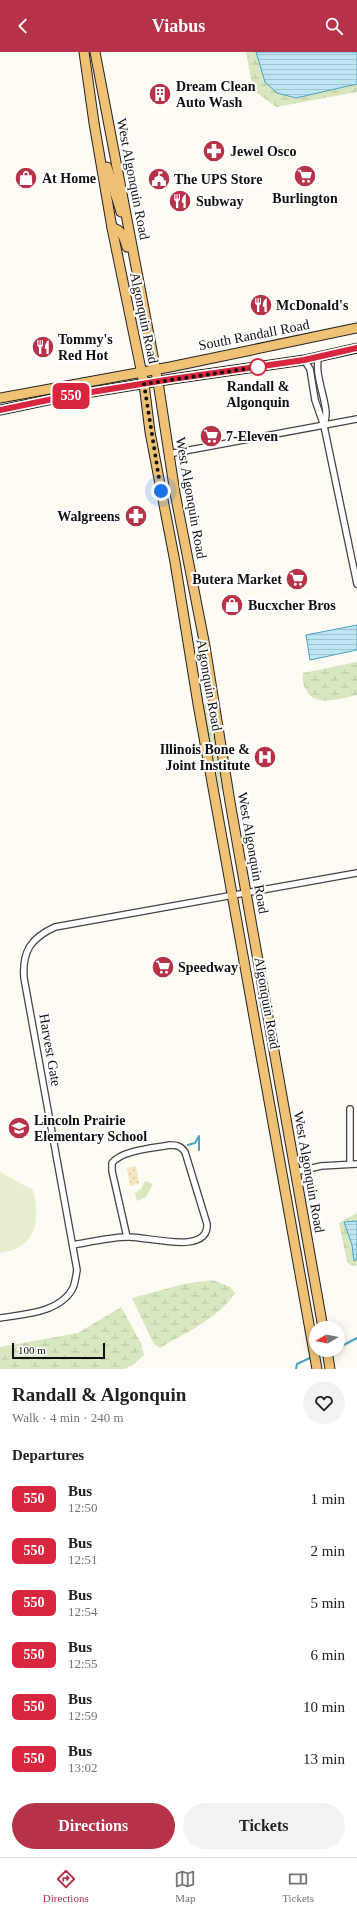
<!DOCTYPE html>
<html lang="en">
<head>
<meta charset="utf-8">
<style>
	body { margin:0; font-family:"Times New Roman",serif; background:#f2f2f2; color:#202124; height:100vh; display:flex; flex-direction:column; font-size:15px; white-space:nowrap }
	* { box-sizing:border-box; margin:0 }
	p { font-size:13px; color:#757577 }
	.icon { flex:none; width:22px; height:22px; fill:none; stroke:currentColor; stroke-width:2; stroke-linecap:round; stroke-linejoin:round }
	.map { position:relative; height:1317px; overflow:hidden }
	.drawer { display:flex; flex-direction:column; background:#fff; flex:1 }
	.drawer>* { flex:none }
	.badge { padding:0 8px; border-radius:6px; font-size:14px; line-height:26px }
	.needle { width:26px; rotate:260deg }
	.tools { position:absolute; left:309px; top:1269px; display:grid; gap:8px }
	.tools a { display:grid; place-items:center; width:36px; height:36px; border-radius:50%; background:#fff; box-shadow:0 2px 10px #0003; font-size:20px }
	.scale { position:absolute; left:12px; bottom:10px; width:93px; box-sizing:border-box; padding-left:4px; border:2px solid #101010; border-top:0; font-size:11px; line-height:14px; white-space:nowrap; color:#101010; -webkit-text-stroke:3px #fff; paint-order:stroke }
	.you { position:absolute; width:20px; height:20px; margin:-10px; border:3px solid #fff; border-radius:50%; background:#1a73e8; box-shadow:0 0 0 6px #1a73e833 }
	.map>.badge { position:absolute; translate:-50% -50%; box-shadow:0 0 0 2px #fff }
	h2 { padding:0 12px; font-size:15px; line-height:36px }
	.round { display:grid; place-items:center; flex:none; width:42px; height:42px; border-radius:21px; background:#f2f2f2 }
	.head { display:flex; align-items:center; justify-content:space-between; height:68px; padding:0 12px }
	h1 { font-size:19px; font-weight:700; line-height:30px }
	.primary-button { display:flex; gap:8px; margin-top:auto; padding:8px 12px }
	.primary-button a { flex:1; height:46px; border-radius:24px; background:#b63249; color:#fff; font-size:16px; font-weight:700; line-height:46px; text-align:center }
	.primary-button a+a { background:#f2f2f2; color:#202124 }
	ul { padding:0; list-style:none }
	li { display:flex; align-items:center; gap:12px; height:52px; padding:0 12px }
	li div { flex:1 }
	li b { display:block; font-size:15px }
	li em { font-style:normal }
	li .badge { min-width:44px; font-weight:700; text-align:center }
	header { display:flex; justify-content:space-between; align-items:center; height:52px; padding:0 12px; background:#b63249; color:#fff; font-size:18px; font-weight:700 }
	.menu { display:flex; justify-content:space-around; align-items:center; height:56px; border-top:1px solid #e0e0e0; background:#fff; font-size:11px; color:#757577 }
	.menu a { display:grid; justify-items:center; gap:2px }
	.menu .selected { color:#b63249 }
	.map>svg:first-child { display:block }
	.grass { fill:url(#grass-dots) }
	.wetland { fill:url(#wetland-marsh) }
	.sand { fill:url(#sand-dots) }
	.park { fill:url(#park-tufts) }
	.pitch { fill:#e8efd1 }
	.water { fill:url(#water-rules); stroke:#49a2c3 }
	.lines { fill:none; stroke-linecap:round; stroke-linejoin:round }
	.stream { stroke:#49a2c3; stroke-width:2 }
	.street-casing { stroke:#434343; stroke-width:8 }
	.primary-casing { stroke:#212121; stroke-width:11 }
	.street { stroke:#fff; stroke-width:5.5 }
	.primary { stroke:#eec175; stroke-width:9 }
	.line-casing { stroke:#fff; stroke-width:9 }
	.line { stroke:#d7263d; stroke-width:6 }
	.walk { stroke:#101010; stroke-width:4; stroke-dasharray:0 7.2 }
	.stop-dot { fill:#fff; stroke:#d7263d; stroke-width:2 }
	.labels { text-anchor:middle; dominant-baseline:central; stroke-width:4; stroke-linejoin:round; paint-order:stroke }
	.poi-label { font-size:14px; font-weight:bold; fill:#101010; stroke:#fff; text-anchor:start }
	.street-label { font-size:14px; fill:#101010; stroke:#fff }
	.stop-label { font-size:14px; font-weight:bold; fill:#101010; stroke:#fff }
</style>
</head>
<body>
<header><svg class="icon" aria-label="back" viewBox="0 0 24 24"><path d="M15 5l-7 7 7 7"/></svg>Viabus<svg class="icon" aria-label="search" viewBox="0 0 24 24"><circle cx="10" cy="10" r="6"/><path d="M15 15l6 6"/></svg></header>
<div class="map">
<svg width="357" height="1317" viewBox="0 0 357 1317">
	<defs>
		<pattern id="grass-dots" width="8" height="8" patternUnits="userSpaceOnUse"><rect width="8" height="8" fill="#d9e7c0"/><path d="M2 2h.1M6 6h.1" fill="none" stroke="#b9c5a4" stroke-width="1.8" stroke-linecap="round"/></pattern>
		<pattern id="wetland-marsh" width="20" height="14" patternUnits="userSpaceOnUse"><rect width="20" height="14" fill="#d9e7c0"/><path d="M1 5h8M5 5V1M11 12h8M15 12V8" fill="none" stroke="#b9c5a4"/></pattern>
		<pattern id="sand-dots" width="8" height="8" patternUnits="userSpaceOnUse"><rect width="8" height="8" fill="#f6e5c4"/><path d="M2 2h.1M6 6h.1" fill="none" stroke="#d2c3a7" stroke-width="1.8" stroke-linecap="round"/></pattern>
		<pattern id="park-tufts" width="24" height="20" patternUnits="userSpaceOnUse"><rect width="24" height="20" fill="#d9e7c0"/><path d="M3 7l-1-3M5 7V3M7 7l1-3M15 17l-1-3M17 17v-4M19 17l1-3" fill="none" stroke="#b9c5a4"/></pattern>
		<pattern id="water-rules" width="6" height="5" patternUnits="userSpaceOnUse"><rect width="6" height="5" fill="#bde5f2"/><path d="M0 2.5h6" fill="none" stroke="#a1c3ce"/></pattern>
	</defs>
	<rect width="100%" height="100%" fill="#fefbf4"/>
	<polygon class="grass" points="209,651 222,738 220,739 201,653"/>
	<g class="wetland">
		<polygon points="246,0 357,0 357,40 276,55 253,38"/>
		<path d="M357,610V643C342,646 314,656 306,638C303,632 302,628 303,621Z"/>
		<polygon points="357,1161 357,1213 352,1214 347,1210 339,1171"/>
		<path d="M213,1228L230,1235L235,1241C218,1267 186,1280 160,1296L154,1292L132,1246L184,1232Z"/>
		<polygon points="121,1255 141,1291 144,1303 133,1313 124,1317 0,1317 0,1295 78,1281"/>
	</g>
	<polygon class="sand" points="136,1114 139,1132 130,1134 127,1116"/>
	<polygon class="park" points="145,1129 153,1132 146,1145 137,1149 135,1141 141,1137"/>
	<path class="pitch" d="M0,1120L33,1138C41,1169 36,1196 0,1201Z"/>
	<g class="water">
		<polygon points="256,0 357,0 357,32 296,46 277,41 265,30"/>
		<polygon points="357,573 357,598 310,608 306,583"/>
		<polygon points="357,1169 357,1207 354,1209 352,1193 344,1170"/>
	</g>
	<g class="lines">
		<g class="stream">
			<polyline points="188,1093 195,1091 199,1084"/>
			<polyline points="199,1098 199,1085"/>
			<polyline points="338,1296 357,1286"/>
			<polyline points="296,1317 297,1312 312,1305"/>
		</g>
		<g class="street-casing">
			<g id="street">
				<path d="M320,304C312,315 326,347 326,361C326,365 325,369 324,374"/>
				<polyline points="304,308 310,317 315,348 324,374 357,532"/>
				<polyline points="168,402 357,367"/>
				<polyline points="350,1057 350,1112"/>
				<polyline points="295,1120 321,1114 357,1112"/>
				<path d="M73,1193C90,1190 111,1185 128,1185C146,1184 209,1204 207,1172L185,1100C181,1094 177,1093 170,1093C154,1096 122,1098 112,1111V1119L127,1185"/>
				<path d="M0,1266C24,1262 60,1261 73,1236C75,1231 76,1224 77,1218L24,926C22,899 31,886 55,875L357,821"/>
			</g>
		</g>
		<g class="primary-casing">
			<g id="primary">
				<polyline points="84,0 94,71 112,176 144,332 150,380 175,510 198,652 317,1317"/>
				<polyline points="95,0 158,330 175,441 205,594 230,750 323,1276"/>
				<polyline points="107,115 121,160"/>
				<path d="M112,176C123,178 124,186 127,195"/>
				<polyline points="0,346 170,315 357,276"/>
				<polyline points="0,358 67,344 172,327 304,308 357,296"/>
				<polyline points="327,1298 330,1317"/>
			</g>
		</g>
		<use href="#street" class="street"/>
		<use href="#primary" class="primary"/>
	</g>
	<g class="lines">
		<g class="line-casing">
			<polyline id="line" points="0,358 67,344 172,327 304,308 357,296"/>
		</g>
		<use href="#line" class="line"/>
		<polyline class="walk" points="161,439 144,332 259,315 258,315"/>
	</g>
	<defs>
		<g id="building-disc" transform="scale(1.15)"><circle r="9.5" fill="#b63249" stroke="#fff"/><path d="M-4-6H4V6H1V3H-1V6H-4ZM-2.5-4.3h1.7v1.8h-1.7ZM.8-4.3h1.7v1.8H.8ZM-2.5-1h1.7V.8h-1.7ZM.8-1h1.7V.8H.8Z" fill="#fff"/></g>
		<g id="pharmacy-disc" transform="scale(1.15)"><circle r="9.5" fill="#b63249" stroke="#fff"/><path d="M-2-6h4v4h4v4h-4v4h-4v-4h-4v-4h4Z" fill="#fff"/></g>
		<g id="supermarket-disc" transform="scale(1.15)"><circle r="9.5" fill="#b63249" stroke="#fff"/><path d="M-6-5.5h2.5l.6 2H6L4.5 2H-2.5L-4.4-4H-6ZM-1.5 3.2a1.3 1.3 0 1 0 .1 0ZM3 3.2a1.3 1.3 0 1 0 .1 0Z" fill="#fff"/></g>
		<g id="shop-disc" transform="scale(1.15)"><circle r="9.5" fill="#b63249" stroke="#fff"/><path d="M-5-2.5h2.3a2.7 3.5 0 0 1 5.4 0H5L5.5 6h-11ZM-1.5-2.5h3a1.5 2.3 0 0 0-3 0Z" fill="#fff"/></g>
		<g id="civic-disc" transform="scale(1.15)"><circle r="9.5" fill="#b63249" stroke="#fff"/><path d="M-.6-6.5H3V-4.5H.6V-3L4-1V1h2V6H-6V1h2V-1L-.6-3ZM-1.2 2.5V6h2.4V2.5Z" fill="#fff"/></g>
		<g id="restaurant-disc" transform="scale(1.15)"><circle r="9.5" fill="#b63249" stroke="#fff"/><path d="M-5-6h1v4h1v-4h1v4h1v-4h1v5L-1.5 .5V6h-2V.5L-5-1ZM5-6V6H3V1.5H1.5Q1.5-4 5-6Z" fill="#fff"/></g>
		<g id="hospital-disc" transform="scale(1.15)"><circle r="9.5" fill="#b63249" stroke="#fff"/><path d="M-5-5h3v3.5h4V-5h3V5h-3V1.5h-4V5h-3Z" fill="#fff"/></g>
		<g id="school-disc" transform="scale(1.15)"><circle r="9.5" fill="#b63249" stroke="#fff"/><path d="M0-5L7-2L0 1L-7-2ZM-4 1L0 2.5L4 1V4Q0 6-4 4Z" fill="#fff"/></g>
	</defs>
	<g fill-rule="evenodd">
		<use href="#building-disc" x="160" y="42"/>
		<use href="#pharmacy-disc" x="214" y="99"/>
		<use href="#supermarket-disc" x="305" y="124"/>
		<use href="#shop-disc" x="26" y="126"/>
		<use href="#civic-disc" x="159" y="127"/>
		<use href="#restaurant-disc" x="180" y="149"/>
		<use href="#restaurant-disc" x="261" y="253"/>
		<use href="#restaurant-disc" x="43" y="295"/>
		<use href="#supermarket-disc" x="211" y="384"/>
		<use href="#pharmacy-disc" x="136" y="464"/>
		<use href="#supermarket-disc" x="297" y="527"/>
		<use href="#shop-disc" x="232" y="553"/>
		<use href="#hospital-disc" x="265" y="705"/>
		<use href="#supermarket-disc" x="163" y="915"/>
		<use href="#school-disc" x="19" y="1076"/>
	</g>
	<circle class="stop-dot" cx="258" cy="315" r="8"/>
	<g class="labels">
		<g class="poi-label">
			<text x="176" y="34">Dream Clean<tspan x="176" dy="16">Auto Wash</tspan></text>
			<text x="230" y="99">Jewel Osco</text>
			<text x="42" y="126">At Home</text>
			<text x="174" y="127">The UPS Store</text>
			<text x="305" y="146" text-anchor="middle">Burlington</text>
			<text x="196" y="149">Subway</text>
			<text x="276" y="253">McDonald's</text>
			<text x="58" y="287">Tommy's<tspan x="58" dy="16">Red Hot</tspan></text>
			<text x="226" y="384">7-Eleven</text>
			<text x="120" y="464" text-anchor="end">Walgreens</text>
			<text x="282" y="527" text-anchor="end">Butera Market</text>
			<text x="248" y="553">Bucxcher Bros</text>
			<text x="250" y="697" text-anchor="end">Illinois Bone &amp;<tspan x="250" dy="16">Joint Institute</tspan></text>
			<text x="178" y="915">Speedway</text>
			<text x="34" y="1068">Lincoln Prairie<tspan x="34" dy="16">Elementary School</tspan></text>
		</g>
		<g class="street-label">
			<text transform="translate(133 127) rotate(79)">West Algonquin Road</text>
			<text transform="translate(144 266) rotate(78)">Algonquin Road</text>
			<text transform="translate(254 283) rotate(-11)">South Randall Road</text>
			<text transform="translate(191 446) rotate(80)">West Algonquin Road</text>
			<text transform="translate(209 633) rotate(80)">Algonquin Road</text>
			<text transform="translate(253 801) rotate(80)">West Algonquin Road</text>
			<text transform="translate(267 951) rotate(80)">Algonquin Road</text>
			<text transform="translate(50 998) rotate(80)">Harvest Gate</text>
			<text transform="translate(309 1120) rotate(80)">West Algonquin Road</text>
		</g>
		<g class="stop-label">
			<text x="258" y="334">Randall &amp;<tspan x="258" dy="16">Algonquin</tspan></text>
		</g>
	</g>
</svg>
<div class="tools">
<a><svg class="needle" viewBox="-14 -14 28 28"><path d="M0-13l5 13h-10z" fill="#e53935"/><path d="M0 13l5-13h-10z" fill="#757577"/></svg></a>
</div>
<div class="scale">100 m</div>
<div class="you" style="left:161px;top:439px"></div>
<b class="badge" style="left:71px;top:344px;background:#d7263d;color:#fff">550</b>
</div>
<section class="drawer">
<div class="head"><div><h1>Randall &amp; Algonquin</h1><p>Walk · 4 min · 240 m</p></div><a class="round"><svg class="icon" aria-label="heart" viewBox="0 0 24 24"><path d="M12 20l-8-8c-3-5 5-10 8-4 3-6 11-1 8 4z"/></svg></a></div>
<h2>Departures</h2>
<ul>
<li><span class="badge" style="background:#d7263d;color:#fff">550</span><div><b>Bus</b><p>12:50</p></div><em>1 min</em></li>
<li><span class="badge" style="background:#d7263d;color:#fff">550</span><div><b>Bus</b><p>12:51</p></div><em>2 min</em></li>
<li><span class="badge" style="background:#d7263d;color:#fff">550</span><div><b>Bus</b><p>12:54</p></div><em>5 min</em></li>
<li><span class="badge" style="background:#d7263d;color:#fff">550</span><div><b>Bus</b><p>12:55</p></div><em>6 min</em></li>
<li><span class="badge" style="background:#d7263d;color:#fff">550</span><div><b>Bus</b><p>12:59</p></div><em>10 min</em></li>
<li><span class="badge" style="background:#d7263d;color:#fff">550</span><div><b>Bus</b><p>13:02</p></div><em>13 min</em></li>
</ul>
<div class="primary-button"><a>Directions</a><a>Tickets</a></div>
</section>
<nav class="menu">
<a class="selected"><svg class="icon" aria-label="directions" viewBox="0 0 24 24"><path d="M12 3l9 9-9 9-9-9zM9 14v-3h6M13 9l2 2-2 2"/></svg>Directions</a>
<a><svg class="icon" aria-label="map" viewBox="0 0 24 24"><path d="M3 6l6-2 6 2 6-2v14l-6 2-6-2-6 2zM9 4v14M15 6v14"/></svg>Map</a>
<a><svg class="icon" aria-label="tickets" viewBox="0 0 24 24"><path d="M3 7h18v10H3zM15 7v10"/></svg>Tickets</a>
</nav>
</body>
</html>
